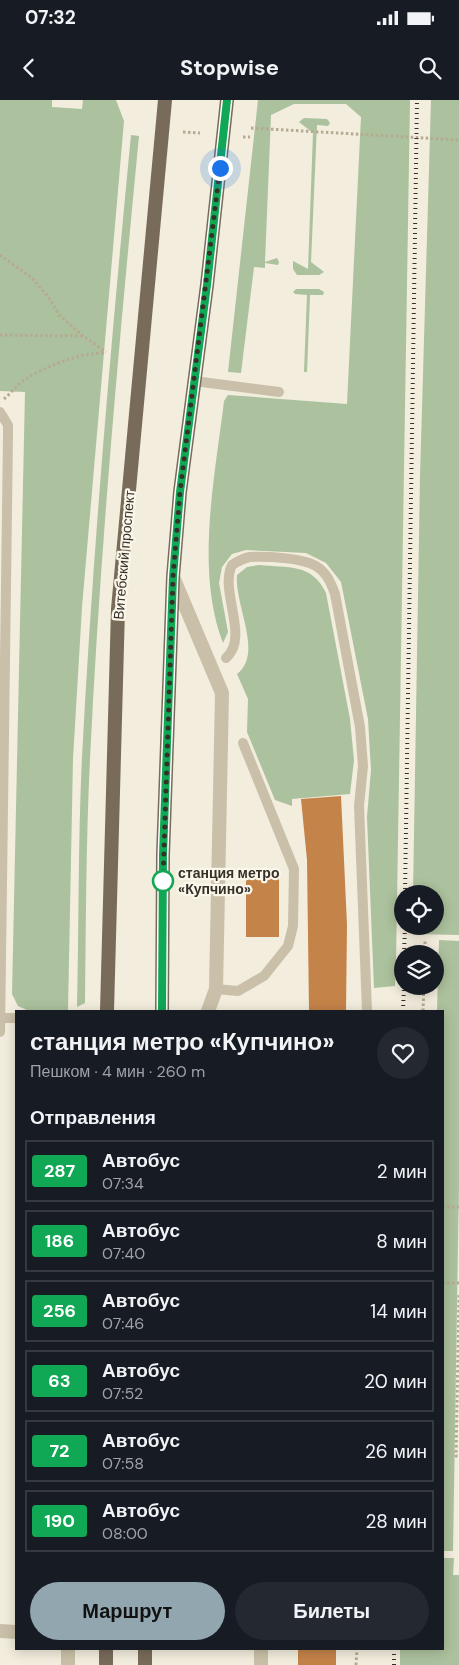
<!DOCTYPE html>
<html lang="ru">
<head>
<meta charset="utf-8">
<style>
	body { margin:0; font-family:"DM Sans",sans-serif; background:#242831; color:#f1f3f6; height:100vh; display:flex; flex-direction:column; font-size:19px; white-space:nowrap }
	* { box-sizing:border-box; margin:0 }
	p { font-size:16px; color:#9ea1a6 }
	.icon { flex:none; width:28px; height:28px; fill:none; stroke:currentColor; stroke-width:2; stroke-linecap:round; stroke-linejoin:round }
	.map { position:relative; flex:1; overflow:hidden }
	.sheet { position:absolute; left:15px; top:910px; width:429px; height:640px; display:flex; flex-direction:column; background:#171b24; border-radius:0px; box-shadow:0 2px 12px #0003 }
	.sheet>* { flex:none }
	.badge { padding:0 10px; border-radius:4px; font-size:18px; line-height:32px }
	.buttons { position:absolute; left:394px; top:785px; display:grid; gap:10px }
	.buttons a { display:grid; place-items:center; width:50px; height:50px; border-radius:50%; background:#171b24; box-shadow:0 2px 12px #0003; font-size:25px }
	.you { position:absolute; width:25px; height:25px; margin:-12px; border:4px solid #fff; border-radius:50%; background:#1a73e8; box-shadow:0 0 0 8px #1a73e833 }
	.map>.badge { position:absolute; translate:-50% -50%; box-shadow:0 0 0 2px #fff }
	h2 { padding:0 15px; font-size:19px; line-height:45px }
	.round { display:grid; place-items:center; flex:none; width:52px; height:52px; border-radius:26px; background:#242831 }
	.headline { display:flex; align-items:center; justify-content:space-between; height:85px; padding:0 15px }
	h1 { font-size:24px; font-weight:700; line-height:38px }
	.cta { display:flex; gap:10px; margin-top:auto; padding:10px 15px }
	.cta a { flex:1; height:58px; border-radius:30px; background:#92a6af; color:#111; font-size:20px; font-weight:700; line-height:58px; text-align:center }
	.cta a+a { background:#242831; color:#f1f3f6 }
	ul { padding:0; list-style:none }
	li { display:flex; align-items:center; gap:15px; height:62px; margin:0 10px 8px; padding:0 5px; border:2px solid #363941; border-radius:0px }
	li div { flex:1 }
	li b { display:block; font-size:19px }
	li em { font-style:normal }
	li .badge { min-width:55px; font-weight:700; text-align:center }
	.status { display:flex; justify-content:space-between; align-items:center; height:35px; padding:0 25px; background:#171b24; direction:ltr }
	.status svg { height:14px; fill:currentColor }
	header { display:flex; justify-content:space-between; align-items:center; height:65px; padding:0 15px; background:#171b24; font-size:22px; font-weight:700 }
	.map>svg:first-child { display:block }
	.green { fill:#acc19d }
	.building { fill:#c48348 }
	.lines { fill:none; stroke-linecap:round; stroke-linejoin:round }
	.path { stroke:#b6aa93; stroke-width:3; stroke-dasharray:2.5 2.5; stroke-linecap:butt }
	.service { stroke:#cac0a9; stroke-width:10 }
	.minor { stroke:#cac0a9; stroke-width:14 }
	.primary { stroke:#796b5a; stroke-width:14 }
	.rail { stroke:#373029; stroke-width:4; stroke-dasharray:1 4; stroke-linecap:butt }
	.line-casing { stroke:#fff; stroke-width:11 }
	.line { stroke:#10a855; stroke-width:8 }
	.walk { stroke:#373029; stroke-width:5; stroke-dasharray:0 9 }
	.stop-dot { fill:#fff; stroke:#10a855; stroke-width:2.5 }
	.labels { text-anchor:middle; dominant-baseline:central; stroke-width:4.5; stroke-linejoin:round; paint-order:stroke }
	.street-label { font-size:14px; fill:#373029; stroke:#faf6e9 }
	.stop-label { font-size:14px; font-weight:bold; fill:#373029; stroke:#faf6e9; text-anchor:start }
</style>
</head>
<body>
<div class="status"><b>07:32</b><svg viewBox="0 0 49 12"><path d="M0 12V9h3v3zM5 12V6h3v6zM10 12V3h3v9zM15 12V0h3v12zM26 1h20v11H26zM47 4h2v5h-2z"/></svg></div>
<header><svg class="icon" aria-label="back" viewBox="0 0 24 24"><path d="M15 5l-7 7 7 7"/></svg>Stopwise<svg class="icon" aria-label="search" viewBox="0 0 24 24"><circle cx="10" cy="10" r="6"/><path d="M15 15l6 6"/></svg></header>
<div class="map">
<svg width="459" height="1565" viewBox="0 0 459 1565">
	<rect width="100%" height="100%" fill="#f2eddd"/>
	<g class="green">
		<polygon points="0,0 52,0 52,7 82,9 83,0 116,0 124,21 82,507 73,659 68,910 29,911 18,906 12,894 25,292 0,291"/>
		<path d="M258,0H410L396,863L395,886L374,888L367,717L371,670L368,619L341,482L326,463L306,453L246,450L232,454L222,467L219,483L228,532L223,543C195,470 215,377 224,301L228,295L347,304L361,17L346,4H294L271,15L265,162L277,158L279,162L278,165L265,163V168L254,167L241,273L228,272Z"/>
		<polygon points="431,0 459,0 459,835 412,834 412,826 435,826 435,794 413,794 420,377"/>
		<polygon points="304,18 327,19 330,23 328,26 317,25 311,162 324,172 319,175 297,175 293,169 293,161 308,169 313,33 299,22"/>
		<path d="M131,35L139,36C119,243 100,451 90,659C86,740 86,822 85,903L77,907C79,823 78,740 82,657C93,449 111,242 131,35Z"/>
		<polygon points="296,189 319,189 324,192 323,195 310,195 307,272 304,272 307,195 295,194 293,192"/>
		<path d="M259,465C288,468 312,463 326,493L350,619L354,660L350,694L292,699V706L275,700L247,632L248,599L237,574C264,553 234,505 237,475L247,467Z"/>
		<polygon points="439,840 459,841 459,1085 453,1451 442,1451 442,911 437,911"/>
		<polygon points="443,1458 454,1458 453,1475 459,1475 459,1565 400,1565 400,1549 442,1549"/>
	</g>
	<g class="building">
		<polygon points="341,696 347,825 346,911 309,911 307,760 301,699"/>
		<rect x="246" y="771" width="33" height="66"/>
		<rect x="298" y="1549" width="38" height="16"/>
	</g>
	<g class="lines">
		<g class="path">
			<polyline points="251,28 459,40"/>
			<polyline points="183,32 200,33"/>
			<polyline points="243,37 250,37"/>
			<polyline points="0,155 32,178 49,198 59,215 83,236 106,252"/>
			<polyline points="0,235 82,236"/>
			<path d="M4,299C11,293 17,285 24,280C47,266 78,253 105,253"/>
			<polyline points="425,854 425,840"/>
			<polyline points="423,911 424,886"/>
			<polyline points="442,1107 459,1107"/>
			<polyline points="442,1183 459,1183"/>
			<polyline points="459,1195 456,1356 459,1356"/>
			<polyline points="356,1565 357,1549"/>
		</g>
		<g class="service">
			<polyline points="194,281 279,292"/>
			<polyline points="0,312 8,325 8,336 0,932"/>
			<path d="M226,558C250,537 219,491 232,465C238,461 244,458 250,457C266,456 303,458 316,466C327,473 331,483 335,494L360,627L363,666L359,706L367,911"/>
			<polyline points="216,889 238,891 264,876 288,846 293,826 294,769 243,643"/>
			<polyline points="0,918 16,918"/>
		</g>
		<g class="minor">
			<polyline points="173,477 222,593 216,889 208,911"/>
			<polyline points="0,1531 16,1532"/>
			<polyline points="261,1549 261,1565"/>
			<polyline points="68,1565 68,1549"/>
		</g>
		<g class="primary">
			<polyline points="107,911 118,509 165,0"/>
			<polyline points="162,911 163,755 173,477 180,392 207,185 227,0"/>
			<polyline points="106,1549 106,1565"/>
			<polyline points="145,1549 145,1565"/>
		</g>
		<g class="rail">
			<polyline points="405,794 417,0"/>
			<polyline points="404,854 405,826"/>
			<polyline points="403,911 404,886"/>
			<polyline points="394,1565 394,1549"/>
		</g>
	</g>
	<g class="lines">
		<g class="line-casing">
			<polyline id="line" points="162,911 163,755 173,477 180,392 207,185 227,0"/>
		</g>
		<use href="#line" class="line"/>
		<polyline class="walk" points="163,781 173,477 180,392 220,68"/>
	</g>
	<circle class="stop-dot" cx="163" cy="781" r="10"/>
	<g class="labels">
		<g class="street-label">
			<text transform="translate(124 455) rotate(-85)">Витебский проспект</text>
		</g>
		<g class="stop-label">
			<text x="178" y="773">станция метро<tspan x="178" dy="16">«Купчино»</tspan></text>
		</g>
	</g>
</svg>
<div class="buttons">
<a><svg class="icon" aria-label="locate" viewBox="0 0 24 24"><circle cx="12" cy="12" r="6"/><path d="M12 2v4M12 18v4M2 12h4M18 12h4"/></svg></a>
<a><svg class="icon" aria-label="layers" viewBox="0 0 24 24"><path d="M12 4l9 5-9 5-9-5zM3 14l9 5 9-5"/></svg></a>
</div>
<div class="you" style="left:220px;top:68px"></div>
<section class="sheet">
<div class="headline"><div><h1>станция метро «Купчино»</h1><p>Пешком · 4 мин · 260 m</p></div><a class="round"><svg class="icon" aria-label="heart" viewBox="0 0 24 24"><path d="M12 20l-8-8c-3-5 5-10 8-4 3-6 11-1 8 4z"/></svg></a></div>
<h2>Отправления</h2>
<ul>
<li><span class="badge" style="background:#10a855;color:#fff">287</span><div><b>Автобус</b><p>07:34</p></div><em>2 мин</em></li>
<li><span class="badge" style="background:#10a855;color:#fff">186</span><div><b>Автобус</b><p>07:40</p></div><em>8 мин</em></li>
<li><span class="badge" style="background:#10a855;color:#fff">256</span><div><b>Автобус</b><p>07:46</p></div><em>14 мин</em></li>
<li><span class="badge" style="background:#10a855;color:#fff">63</span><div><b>Автобус</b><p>07:52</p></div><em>20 мин</em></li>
<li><span class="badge" style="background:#10a855;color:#fff">72</span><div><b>Автобус</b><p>07:58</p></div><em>26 мин</em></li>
<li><span class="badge" style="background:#10a855;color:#fff">190</span><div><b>Автобус</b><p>08:00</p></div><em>28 мин</em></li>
</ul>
<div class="cta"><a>Маршрут</a><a>Билеты</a></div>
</section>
</div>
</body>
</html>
